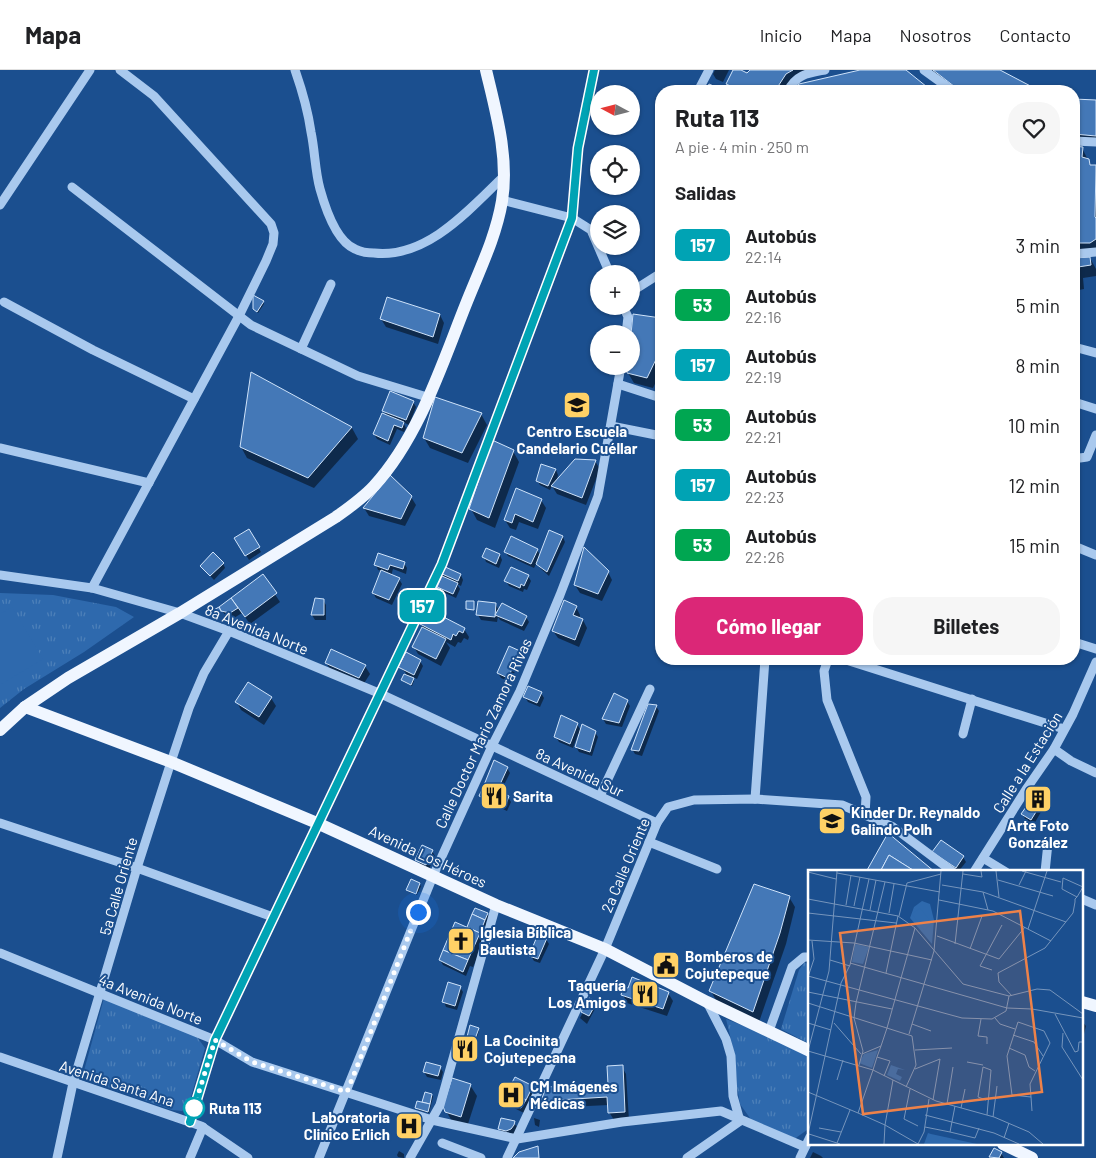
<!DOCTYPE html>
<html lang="es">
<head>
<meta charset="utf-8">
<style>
	body { margin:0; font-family:Barlow,sans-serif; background:#f6f6f6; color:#202124; height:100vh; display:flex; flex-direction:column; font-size:19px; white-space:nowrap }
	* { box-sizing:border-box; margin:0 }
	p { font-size:16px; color:#757577 }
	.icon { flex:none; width:28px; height:28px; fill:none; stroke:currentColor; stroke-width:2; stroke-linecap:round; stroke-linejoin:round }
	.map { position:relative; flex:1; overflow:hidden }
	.details { position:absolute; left:655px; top:15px; width:425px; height:580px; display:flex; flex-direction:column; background:#fff; border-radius:20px; box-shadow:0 1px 4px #0004 }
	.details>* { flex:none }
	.badge { padding:0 10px; border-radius:8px; font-size:18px; line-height:32px }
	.needle { width:32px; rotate:277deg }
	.controls { position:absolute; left:590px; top:15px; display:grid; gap:10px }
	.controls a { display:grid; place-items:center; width:50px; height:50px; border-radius:50%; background:#fff; box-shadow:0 1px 4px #0004; font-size:25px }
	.you { position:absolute; width:25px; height:25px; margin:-12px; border:4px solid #fff; border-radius:50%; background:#1a73e8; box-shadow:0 0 0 8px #1a73e833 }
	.map>.badge { position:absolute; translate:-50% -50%; box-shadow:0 0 0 2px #fff }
	h2 { padding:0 20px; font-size:19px; line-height:45px }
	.round { display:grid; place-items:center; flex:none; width:52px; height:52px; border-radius:20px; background:#f6f6f6 }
	.summary { display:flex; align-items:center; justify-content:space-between; height:85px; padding:0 20px }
	h1 { font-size:24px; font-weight:700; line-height:38px }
	.primary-button { display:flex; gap:10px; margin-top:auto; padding:10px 20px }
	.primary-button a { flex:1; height:58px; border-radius:20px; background:#db2777; color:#fff; font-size:20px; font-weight:700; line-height:58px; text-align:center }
	.primary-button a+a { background:#f6f6f6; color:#202124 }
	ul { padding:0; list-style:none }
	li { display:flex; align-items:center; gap:15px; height:60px; padding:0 20px }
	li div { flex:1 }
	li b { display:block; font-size:19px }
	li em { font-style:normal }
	li .badge { min-width:55px; font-weight:700; text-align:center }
	header { display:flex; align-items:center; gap:30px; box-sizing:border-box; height:70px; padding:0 25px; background:#fff; border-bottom:1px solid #e0e0e0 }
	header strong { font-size:24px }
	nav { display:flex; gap:28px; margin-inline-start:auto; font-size:18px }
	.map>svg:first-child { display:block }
	.park { fill:url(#park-tufts) }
	.pitch { fill:#2e69ad }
	.shadow { fill:#0007 }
	.building { fill:#4478b7; stroke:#cfe3fa }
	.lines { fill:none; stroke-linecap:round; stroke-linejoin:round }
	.minor { stroke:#a9c9ee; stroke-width:9 }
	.major { stroke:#f0f6ff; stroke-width:12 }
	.line-casing { stroke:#fff; stroke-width:11 }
	.line { stroke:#00a3b4; stroke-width:8 }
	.walk { stroke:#fff; stroke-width:5; stroke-dasharray:0 9 }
	.stop-dot { fill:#fff; stroke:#00a3b4; stroke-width:2.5 }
	.labels { text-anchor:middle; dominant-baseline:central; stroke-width:4; stroke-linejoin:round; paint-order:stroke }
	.poi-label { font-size:15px; font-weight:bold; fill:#fff; stroke:#1b4f8f; text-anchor:start }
	.street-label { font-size:15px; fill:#fff; stroke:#1b4f8f }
	.stop-label { font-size:15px; font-weight:bold; fill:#fff; stroke:#1b4f8f; text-anchor:start }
	.inset-road { fill:none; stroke:#7695bc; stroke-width:1 }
	.view { fill:#ee8249; fill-opacity:0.15; stroke:#ee8249; stroke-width:2.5 }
	.inset-edge { fill:none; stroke:#fff; stroke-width:2.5 }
</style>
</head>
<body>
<header>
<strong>Mapa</strong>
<nav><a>Inicio</a><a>Mapa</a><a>Nosotros</a><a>Contacto</a></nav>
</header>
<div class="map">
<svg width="1096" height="1088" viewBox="0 0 1096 1088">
	<defs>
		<pattern id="park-tufts" width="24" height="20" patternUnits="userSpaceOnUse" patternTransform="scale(1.25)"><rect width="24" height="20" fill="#2e69ad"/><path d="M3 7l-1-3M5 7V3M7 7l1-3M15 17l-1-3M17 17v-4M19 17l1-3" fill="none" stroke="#4d80b9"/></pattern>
	</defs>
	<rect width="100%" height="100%" fill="#1b4f8f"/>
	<g class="park">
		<polygon points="0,523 53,525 116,537 134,547 84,582 24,619 0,638"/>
		<polygon points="804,893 810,894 810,974 781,959 799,900"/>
		<polygon points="104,928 197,967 205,978 188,1037 182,1041 172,1040 82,1008"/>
		<polygon points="726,949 754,960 810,986 810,1056 807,1060 790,1072 757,1058 740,1034 737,1017 735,986"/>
	</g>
	<polygon class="pitch" points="12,537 43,589 0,615 0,544"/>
	<g class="shadow">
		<polygon points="715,0 729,0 723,12 716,9 713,4"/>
		<polygon points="735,0 748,5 751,0 828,0 812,3 788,21 732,21 728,14"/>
		<polygon points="862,0 904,0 931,21 794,21"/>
		<polygon points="927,0 997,0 1038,21 954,21"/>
		<polygon points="1074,30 1096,32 1096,75 1074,73"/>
		<polygon points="1074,77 1082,78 1091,96 1096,96 1096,183 1074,184"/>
		<polygon points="1090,188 1096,199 1096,206 1083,208 1084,219 1074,221 1074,189"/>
		<polygon points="388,228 440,245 444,253 438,274 386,257 381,249"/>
		<polygon points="263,232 264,234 258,243 256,241"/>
		<polygon points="634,245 661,249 661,301 653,318 634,313 628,303 631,296"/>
		<polygon points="252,304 352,358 358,369 314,418 247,388 241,377"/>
		<polygon points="413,332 416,337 409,355 403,352 406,358 404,362 397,359 390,375 377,369 374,364 387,346 384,341"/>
		<polygon points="481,344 487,355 468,393 430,378 424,368"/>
		<polygon points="513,381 519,392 495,458 477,450 471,439"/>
		<polygon points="595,391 600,399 586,435 557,424 552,416 550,420 540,415 537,410 541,396 556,400 558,405 556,412"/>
		<polygon points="517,420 541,430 546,438 538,459 519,452 516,460 510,458 505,450"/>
		<polygon points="411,427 416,435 405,456 369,446 364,438"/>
		<polygon points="248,460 261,482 249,490 236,468"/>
		<polygon points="550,462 563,467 565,472 549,506 541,499 537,492 534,498 508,486 505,481 537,480 541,486"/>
		<polygon points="487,480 500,485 502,490 499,498 486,492 484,487"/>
		<polygon points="223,493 225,498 214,510 201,496"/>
		<polygon points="404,493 407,498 406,504 393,499 391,506 399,509 402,514 392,535 376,528 373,523 382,501 378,500 376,495"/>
		<polygon points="608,502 612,510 602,531 580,523 575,515"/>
		<polygon points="441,503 461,505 463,510 461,516 457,514 460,519 456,528 443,522 445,525 441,533 431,526 442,522 439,517 443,507"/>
		<polygon points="263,506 280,532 250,554 242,543 234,548 225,545 220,537"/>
		<polygon points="528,506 531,511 527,520 524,519 523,522 509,516 506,511"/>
		<polygon points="316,529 323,530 326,535 326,550 315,550 312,545"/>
		<polygon points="496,535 499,541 526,547 529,552 524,561 500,550 498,547 497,552 481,550 478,545"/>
		<polygon points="1074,535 1080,544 1074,564"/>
		<polygon points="576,537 580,545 579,549 583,550 587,558 579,577 558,568 553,561"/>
		<polygon points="218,538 221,544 218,551 211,546"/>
		<polygon points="420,553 464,559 469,567 468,570 464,568 461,573 458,572 455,577 446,572 450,578 441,596 418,584 414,577 423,558"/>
		<polygon points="519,582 522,587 510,612 501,608 498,603"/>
		<polygon points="420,591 423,596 417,609 411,606 414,611 412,616 404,612 403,610 406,603 400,597"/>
		<polygon points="326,593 365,596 370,604 363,615 331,600"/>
		<polygon points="541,623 544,628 540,637 528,632 525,627"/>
		<polygon points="271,628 276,636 264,655 241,640 237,632"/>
		<polygon points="627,631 630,636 622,657 606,654 603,649"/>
		<polygon points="656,636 659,641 642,686 635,684 632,679"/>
		<polygon points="577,654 581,661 595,662 598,667 592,686 579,682 576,677 580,664 578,664 573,678 559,672 556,667"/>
		<polygon points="507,698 510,703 500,723 508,727 511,732 507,741 483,730 480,725"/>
		<polygon points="1045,728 1046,731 1040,739 1041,742 1034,754 1025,749 1023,744"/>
		<polygon points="432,781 435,786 429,799 420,794 417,789"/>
		<polygon points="936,787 963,787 966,792 958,802"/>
		<polygon points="419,814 421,816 417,825 409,822 408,820"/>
		<polygon points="789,827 795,837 786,874 759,952 717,932 711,921"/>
		<polygon points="476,839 487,844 489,846 486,853 487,856 482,869 484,872 473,897 470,896 466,906 443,895 440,890 468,859"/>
		<polygon points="546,869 549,874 540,893 534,891 531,886"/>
		<polygon points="460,917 463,922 457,940 446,937 444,932"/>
		<polygon points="668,923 673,931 667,946 627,933 623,925"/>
		<polygon points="590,929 597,935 587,954 580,948"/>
		<polygon points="1082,951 1086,956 1083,968 1082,968"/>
		<polygon points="478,959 479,961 476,970 469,969 468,967"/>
		<polygon points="440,997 443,1002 441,1010 427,1007 424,1002"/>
		<polygon points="622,997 626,1004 629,1050 614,1050 609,1042 609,1035 546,1038 542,1031 610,1015"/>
		<polygon points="470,1015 477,1026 467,1057 453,1053 446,1041"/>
		<polygon points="532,1017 534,1022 524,1043 508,1035 505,1030"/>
		<polygon points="426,1024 432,1025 433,1027 429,1043 418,1040 417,1038 423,1034"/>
		<polygon points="534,1048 540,1050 539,1057 535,1055"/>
		<polygon points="404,1049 418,1055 420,1060 417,1069 414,1068 413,1070 408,1068 407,1065 404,1063 401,1058"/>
		<polygon points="514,1053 517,1057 514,1064 509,1065 502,1064 500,1059"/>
		<polygon points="994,1079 1001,1083 1004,1088 991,1088"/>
		<polygon points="399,1081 404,1084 404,1088 398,1087 397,1085"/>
		<polygon points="813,1082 821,1086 823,1088 810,1088"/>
	</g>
	<g class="building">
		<polygon points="733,0 741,0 747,3 750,0 793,0 786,4 775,21 742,21 726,14"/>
		<polygon points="860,0 906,0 932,21 792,21 799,14"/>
		<polygon points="933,0 1000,0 1040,21 963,21 955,17"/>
		<polygon points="709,14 725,21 706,21"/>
		<polygon points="1074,29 1096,30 1096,66 1074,64"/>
		<polygon points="1074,76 1083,77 1082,87 1089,89 1090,95 1096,95 1095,147 1096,148 1096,169 1090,173 1074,173"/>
		<polygon points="1090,187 1091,195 1078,197 1078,208 1074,209 1074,188"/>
		<polygon points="253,225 264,231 257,242 253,239"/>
		<polygon points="387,227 440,244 433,267 380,249"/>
		<polygon points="633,244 661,248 661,279 647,308 627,303 627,296 631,296 631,264"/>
		<polygon points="251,302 352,357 308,408 240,377"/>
		<polygon points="390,321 414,331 406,350 382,341"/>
		<polygon points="435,327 482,343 462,383 423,368"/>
		<polygon points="382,343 404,352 402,358 394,355 388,371 373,364"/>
		<polygon points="492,370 514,380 489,448 469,439"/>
		<polygon points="575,389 596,390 582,428 551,416"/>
		<polygon points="541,394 556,399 548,416 536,411"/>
		<polygon points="390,405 412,426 401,449 363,438"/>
		<polygon points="516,418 542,429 533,452 515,444 512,453 504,450"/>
		<polygon points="249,459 260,477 245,486 234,468"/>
		<polygon points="549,460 563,466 547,502 536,494"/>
		<polygon points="511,466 538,479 531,494 504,482"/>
		<polygon points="584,477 609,501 598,524 574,515"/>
		<polygon points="486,478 500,484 496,494 482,487"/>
		<polygon points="213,482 224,493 210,506 200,496"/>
		<polygon points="378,483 405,492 403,499 390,495 388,500 374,495"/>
		<polygon points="443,496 461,504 458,511 440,503"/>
		<polygon points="511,497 529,505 524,516 521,514 520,518 504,511"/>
		<polygon points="381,500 400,508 389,530 372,523"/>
		<polygon points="263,504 277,523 245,547 231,528"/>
		<polygon points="442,506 458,513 453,524 437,517"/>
		<polygon points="434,517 444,522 440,532 429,526"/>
		<polygon points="231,528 238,538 230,543 221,541 219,537"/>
		<polygon points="315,528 324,529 324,545 311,545"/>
		<polygon points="564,530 577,536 573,545 583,549 575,570 552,561"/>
		<polygon points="466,531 474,531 474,540 466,539"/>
		<polygon points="478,531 496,533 495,547 476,545"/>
		<polygon points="502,533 527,546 522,556 495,545"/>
		<polygon points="219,537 221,541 217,550 210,546 210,542"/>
		<polygon points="426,538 465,558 463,563 459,561 456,566 453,564 451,570 418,553"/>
		<polygon points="422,557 446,569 436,589 412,577"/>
		<polygon points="509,576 520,581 508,608 497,603"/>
		<polygon points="331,579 366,595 359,608 325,593"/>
		<polygon points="406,582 421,590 414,605 398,597"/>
		<polygon points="404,604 414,608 411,615 401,610"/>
		<polygon points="248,612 272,627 259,647 235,632"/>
		<polygon points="528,616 542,622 537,633 523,627"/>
		<polygon points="614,623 628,630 619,653 602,649"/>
		<polygon points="648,634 657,635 639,681 631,680"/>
		<polygon points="561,645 578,653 570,674 554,667"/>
		<polygon points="582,654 596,661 590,682 575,677"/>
		<polygon points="494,690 508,697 497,721 484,715"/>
		<polygon points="484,715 509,726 505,737 479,726"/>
		<polygon points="1037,721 1046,728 1039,737 1031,730"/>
		<polygon points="1031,730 1039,737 1031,750 1021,744"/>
		<polygon points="888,763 935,802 916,802 889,785 880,802 866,802"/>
		<polygon points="941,770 964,786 956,798 932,782"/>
		<polygon points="422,775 433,780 426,795 415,790"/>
		<polygon points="889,785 916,802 880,802"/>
		<polygon points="411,809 420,813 416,824 406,820"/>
		<polygon points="754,814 790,826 780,863 753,942 709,921"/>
		<polygon points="475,838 488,843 485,850 472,844"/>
		<polygon points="472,844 485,850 480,863 467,857"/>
		<polygon points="455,852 480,863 468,890 443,880"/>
		<polygon points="538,864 547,868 538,889 529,886"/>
		<polygon points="443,880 468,890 463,902 439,890"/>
		<polygon points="632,907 669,922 663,939 621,925 623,917 628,918"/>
		<polygon points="448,912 461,916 455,936 442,932"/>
		<polygon points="589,928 597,932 593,939 585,935"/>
		<polygon points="585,935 593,939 589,946 581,942"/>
		<polygon points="470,955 479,958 475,969 467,967"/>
		<polygon points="426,992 441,996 438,1006 423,1002"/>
		<polygon points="623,995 625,1042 608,1043 607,1027 541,1031 546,1017 608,1014 607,996"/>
		<polygon points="515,1007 533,1016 526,1030 508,1020"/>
		<polygon points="452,1008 471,1014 461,1047 445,1042 443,1036"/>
		<polygon points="508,1020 526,1030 521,1038 504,1030"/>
		<polygon points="425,1022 432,1024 430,1034 422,1032"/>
		<polygon points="417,1031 430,1034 428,1042 415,1038"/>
		<polygon points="404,1048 418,1054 414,1065 399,1058"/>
		<polygon points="501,1048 515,1051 514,1055 511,1059 506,1061 498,1059"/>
		<polygon points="538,1076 539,1088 513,1088 519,1082"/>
		<polygon points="994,1078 1002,1082 999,1088 989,1087"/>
	</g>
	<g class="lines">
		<g class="minor">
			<path d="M295,0C302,20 308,41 311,62C315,81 315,101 320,119C325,137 336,171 355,179C361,182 368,183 374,183C426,189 469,140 503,107"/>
			<polyline points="924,0 953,21"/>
			<polyline points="698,21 709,0"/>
			<path d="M788,21C796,4 809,3 825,0"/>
			<polyline points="1074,71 1096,72"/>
			<polyline points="661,94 660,97 661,98"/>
			<polyline points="72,117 251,255 358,306 427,327"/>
			<polyline points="502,130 572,148 591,160 610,204"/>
			<polyline points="0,135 90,0"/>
			<polyline points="1074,184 1096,182"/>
			<polyline points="631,222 661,203"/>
			<polyline points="4,232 93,280 194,329"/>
			<polyline points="623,236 628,247 626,264"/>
			<polyline points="1074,277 1096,283"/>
			<polyline points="301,279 331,214"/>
			<polyline points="618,314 661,328"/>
			<polyline points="1074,332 1096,339"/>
			<polyline points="611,356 661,366"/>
			<polyline points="0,378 149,413"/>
			<polyline points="1074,386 1080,388 1087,387 1096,365"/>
			<polyline points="1074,476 1096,485"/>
			<polyline points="0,505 92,518 180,543 229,561 381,624 657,753"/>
			<polyline points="92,518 239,246 266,191 273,174 274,163 271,154 154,26 120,0"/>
			<polyline points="1074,572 1096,579"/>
			<polyline points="828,589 824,601 827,630 866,727 865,745"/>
			<polyline points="843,589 1064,659"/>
			<polyline points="963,664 972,629"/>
			<polyline points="1054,679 1071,691 1096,703"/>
			<polyline points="600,726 650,619"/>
			<polyline points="755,729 765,589"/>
			<polyline points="0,753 137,798 273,847"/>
			<polyline points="649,772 717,799"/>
			<polyline points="983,788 1006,802"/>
			<polyline points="974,802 1027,718 1054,679 1073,644 1096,592"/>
			<polyline points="1045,802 1048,773"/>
			<polyline points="1082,829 1096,835"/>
			<polyline points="0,883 215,970 252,992 432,1050 517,1069 622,1052 721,1041 805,1077"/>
			<polyline points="707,932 726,969 731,986 733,1026 740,1051"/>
			<polyline points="769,961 792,897 804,887 810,887"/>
			<polyline points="0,987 201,1056 248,1088"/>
			<polyline points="190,1051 215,970 442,494 572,148 578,78 594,0"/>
			<polyline points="442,1073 481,1088"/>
			<polyline points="57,1088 73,1013 137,798 171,692 189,638 204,603 229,561"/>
			<polyline points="190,1088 203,1057"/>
			<polyline points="319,1088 433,806 492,676 520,621 560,525 598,426 621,296"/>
			<polyline points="410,1088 440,1035 496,835"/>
			<polyline points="507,1088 605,879 657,753 668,737 694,730 755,729 842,735 893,757 953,802"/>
			<polyline points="687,1088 740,1051"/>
			<polyline points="800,1088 810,1067"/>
		</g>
		<g class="major">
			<polyline points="25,637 171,692 317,753 496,835 605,879 707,932 810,981"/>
			<path d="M0,660L25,637L68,608L180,543L336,447C350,437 363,428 374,416C419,367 442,294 466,234C479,201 496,167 502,131C509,87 496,42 486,0"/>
			<polyline points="1082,932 1096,936"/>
			<polyline points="1003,1074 1032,1088"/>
		</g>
	</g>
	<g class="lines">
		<g class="line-casing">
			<polyline id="line" points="190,1052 215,970 442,494 572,148 578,78 594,0"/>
		</g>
		<use href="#line" class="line"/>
		<polyline class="walk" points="194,1038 215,970 252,992 347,1022 418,842"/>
	</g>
	<defs>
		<g id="school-square" transform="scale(1.4375)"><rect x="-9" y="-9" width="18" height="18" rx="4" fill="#ffd166" stroke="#1b4f8f"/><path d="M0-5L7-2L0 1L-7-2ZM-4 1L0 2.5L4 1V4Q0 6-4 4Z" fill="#111"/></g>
		<g id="restaurant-square" transform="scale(1.4375)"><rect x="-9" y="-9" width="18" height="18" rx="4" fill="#ffd166" stroke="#1b4f8f"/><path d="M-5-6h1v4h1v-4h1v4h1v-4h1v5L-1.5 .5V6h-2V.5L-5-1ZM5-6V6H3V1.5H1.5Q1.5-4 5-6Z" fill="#111"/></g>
		<g id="building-square" transform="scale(1.4375)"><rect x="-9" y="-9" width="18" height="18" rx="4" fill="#ffd166" stroke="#1b4f8f"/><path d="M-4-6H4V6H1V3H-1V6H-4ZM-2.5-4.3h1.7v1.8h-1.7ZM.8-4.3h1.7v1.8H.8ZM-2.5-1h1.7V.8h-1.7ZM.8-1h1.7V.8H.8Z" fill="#111"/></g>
		<g id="church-square" transform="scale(1.4375)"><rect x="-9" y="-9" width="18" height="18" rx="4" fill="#ffd166" stroke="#1b4f8f"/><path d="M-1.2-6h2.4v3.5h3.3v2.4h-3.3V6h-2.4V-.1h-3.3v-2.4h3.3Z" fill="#111"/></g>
		<g id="civic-square" transform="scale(1.4375)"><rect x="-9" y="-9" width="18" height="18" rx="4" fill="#ffd166" stroke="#1b4f8f"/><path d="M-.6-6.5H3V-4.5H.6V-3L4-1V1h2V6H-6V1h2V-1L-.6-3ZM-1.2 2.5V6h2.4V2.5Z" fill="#111"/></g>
		<g id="hospital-square" transform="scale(1.4375)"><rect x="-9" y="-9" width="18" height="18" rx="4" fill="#ffd166" stroke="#1b4f8f"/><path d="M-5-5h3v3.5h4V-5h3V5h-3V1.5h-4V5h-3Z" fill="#111"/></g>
	</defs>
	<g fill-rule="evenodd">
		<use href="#school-square" x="577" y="335"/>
		<use href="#restaurant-square" x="494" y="726"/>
		<use href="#building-square" x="1038" y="729"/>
		<use href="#school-square" x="832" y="751"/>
		<use href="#church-square" x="461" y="871"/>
		<use href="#civic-square" x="666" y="895"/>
		<use href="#restaurant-square" x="645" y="924"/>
		<use href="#restaurant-square" x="465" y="979"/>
		<use href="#hospital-square" x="511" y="1025"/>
		<use href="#hospital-square" x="409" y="1056"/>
	</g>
	<circle class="stop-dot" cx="194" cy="1038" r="10"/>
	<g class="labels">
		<g class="poi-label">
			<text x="577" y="361" text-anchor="middle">Centro Escuela<tspan x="577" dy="17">Candelario Cuéllar</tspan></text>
			<text x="513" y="726">Sarita</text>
			<text x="851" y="742">Kinder Dr. Reynaldo<tspan x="851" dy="17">Galindo Polh</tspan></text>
			<text x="1038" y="755" text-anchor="middle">Arte Foto<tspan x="1038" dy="17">González</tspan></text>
			<text x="480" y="862">Iglesia Bíblica<tspan x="480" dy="17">Bautista</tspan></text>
			<text x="685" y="886">Bomberos de<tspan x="685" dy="17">Cojutepeque</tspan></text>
			<text x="626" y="915" text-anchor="end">Taquería<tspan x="626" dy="17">Los Amigos</tspan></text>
			<text x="484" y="970">La Cocinita<tspan x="484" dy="17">Cojutepecana</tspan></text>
			<text x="530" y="1016">CM Imágenes<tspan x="530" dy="17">Médicas</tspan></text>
			<text x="390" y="1047" text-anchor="end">Laboratoria<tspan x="390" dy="17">Clinico Erlich</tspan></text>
		</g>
		<g class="street-label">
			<text transform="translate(257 559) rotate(22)">8a Avenida Norte</text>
			<text transform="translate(483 663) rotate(-65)">Calle Doctor Mario Zamora Rivas</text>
			<text transform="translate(1027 692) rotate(-58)">Calle a la Estación</text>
			<text transform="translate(580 702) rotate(25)">8a Avenida Sur</text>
			<text transform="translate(428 786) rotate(25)">Avenida Los Héroes</text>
			<text transform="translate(625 795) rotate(-67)">2a Calle Oriente</text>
			<text transform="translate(118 816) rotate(-74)">5a Calle Oriente</text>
			<text transform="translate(151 929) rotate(22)">4a Avenida Norte</text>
			<text transform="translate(117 1013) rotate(18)">Avenida Santa Ana</text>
		</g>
		<g class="stop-label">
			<text x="209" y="1038">Ruta 113</text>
		</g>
	</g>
	<g transform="translate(808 800)">
		<rect width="275" height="275" fill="#1b4f8f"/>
		<path d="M120,263L123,264L169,274H116Z" fill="#2e69ad"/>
		<path d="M114,31L122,34L126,50L124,74L102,48L106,37ZM47,74L61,77L55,94L44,92ZM70,180L64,198L51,193L56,184Z" fill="#2e69ad"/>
		<path d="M83,195L97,200L90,199L88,204L94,207L92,211L79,205Z" fill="#2e69ad"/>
		<path d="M112,38L124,53L116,60L104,44Z" fill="#2e69ad"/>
		<path class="inset-road" d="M188,1L191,27M214,1L253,12M0,2L28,9M29,3L132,22M155,4L174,7L173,1M190,10L245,26M134,15L175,22L258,52M211,15L218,1M175,22L180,40M0,29L90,46L107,58L155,114L201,126L229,119L242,120L275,144M131,30L185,41L243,71M38,35L43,5M46,36L52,7M62,40L68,10M0,43L88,53M81,43L86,14M91,46L99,13L133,4M220,59L239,1M129,66L191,89L217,57M0,70L46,73L124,90M147,74L155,1M162,79L174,46M22,90L42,96M42,93L199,138L224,139L275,148M184,100L172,96L194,55M78,103L90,46M0,106L154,148L184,149L198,141L201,126M0,107L6,89L4,71M0,122L84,139M204,126L191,112L190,103L237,78L265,43L267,32V29L269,27L275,17L255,8L254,19L269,27M0,133L104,166L108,195L98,217M247,144L267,182L270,181L271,172H275M187,148L192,154L207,159M173,149L170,166L179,167V174M0,153L23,160M26,153L53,184M104,154L123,161M255,163L254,177L275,210M101,164L126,81L133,1M205,165L226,172L235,186M201,178L217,185L221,197L227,201M107,180L144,178M0,181L21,101L29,1M0,181L65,200M54,184L73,176M69,187L82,191L76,206M159,192L175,195M51,195L55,181L46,148L48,133L77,12M107,199L132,189L125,230M65,200L85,210L77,255L50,243L65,200L69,187L73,176L79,158L107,58M29,210L35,190M85,210L128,231L186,247L221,262L235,274M102,219L96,249L110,256M0,222L50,243M223,227L204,225L199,186L210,152L236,161L242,173L222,214L223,227L224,241M178,230L170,227L175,197L183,200L179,245M139,234L145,197M153,238L157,219M117,245L186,263L211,274M185,247L189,216M117,257L142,262L147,236M11,258L33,262M142,262L167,268L171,258M0,264L33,113L42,95L61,9M1,264L32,274M196,268L201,253M29,273L42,240M76,274L77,255L110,274M110,274L116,262L121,229"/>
		<path class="view" d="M212,41L234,222L55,244L32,63Z"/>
		<rect width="275" height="275" class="inset-edge"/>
	</g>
</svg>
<div class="controls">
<a><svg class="needle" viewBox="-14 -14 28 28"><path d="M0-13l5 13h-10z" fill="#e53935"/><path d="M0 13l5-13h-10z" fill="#757577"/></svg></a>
<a><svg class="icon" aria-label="locate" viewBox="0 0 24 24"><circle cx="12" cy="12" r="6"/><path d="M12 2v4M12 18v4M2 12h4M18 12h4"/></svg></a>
<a><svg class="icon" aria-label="layers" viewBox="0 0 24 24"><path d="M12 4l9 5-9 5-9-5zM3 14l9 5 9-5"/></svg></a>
<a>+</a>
<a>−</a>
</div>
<div class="you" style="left:418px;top:842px"></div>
<b class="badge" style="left:422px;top:536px;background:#00a3b4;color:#fff">157</b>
<section class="details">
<div class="summary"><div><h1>Ruta 113</h1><p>A pie · 4 min · 250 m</p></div><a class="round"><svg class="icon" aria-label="heart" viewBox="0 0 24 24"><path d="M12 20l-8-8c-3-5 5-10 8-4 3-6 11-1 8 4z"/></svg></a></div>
<h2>Salidas</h2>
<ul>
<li><span class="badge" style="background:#00a3b4;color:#fff">157</span><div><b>Autobús</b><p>22:14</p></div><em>3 min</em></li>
<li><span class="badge" style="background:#00a651;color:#fff">53</span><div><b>Autobús</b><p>22:16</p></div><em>5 min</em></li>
<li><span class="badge" style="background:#00a3b4;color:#fff">157</span><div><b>Autobús</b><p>22:19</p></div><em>8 min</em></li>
<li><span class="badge" style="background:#00a651;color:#fff">53</span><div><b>Autobús</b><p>22:21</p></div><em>10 min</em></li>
<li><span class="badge" style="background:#00a3b4;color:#fff">157</span><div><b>Autobús</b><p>22:23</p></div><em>12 min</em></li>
<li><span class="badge" style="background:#00a651;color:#fff">53</span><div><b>Autobús</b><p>22:26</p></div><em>15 min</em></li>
</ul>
<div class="primary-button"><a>Cómo llegar</a><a>Billetes</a></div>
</section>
</div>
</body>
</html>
